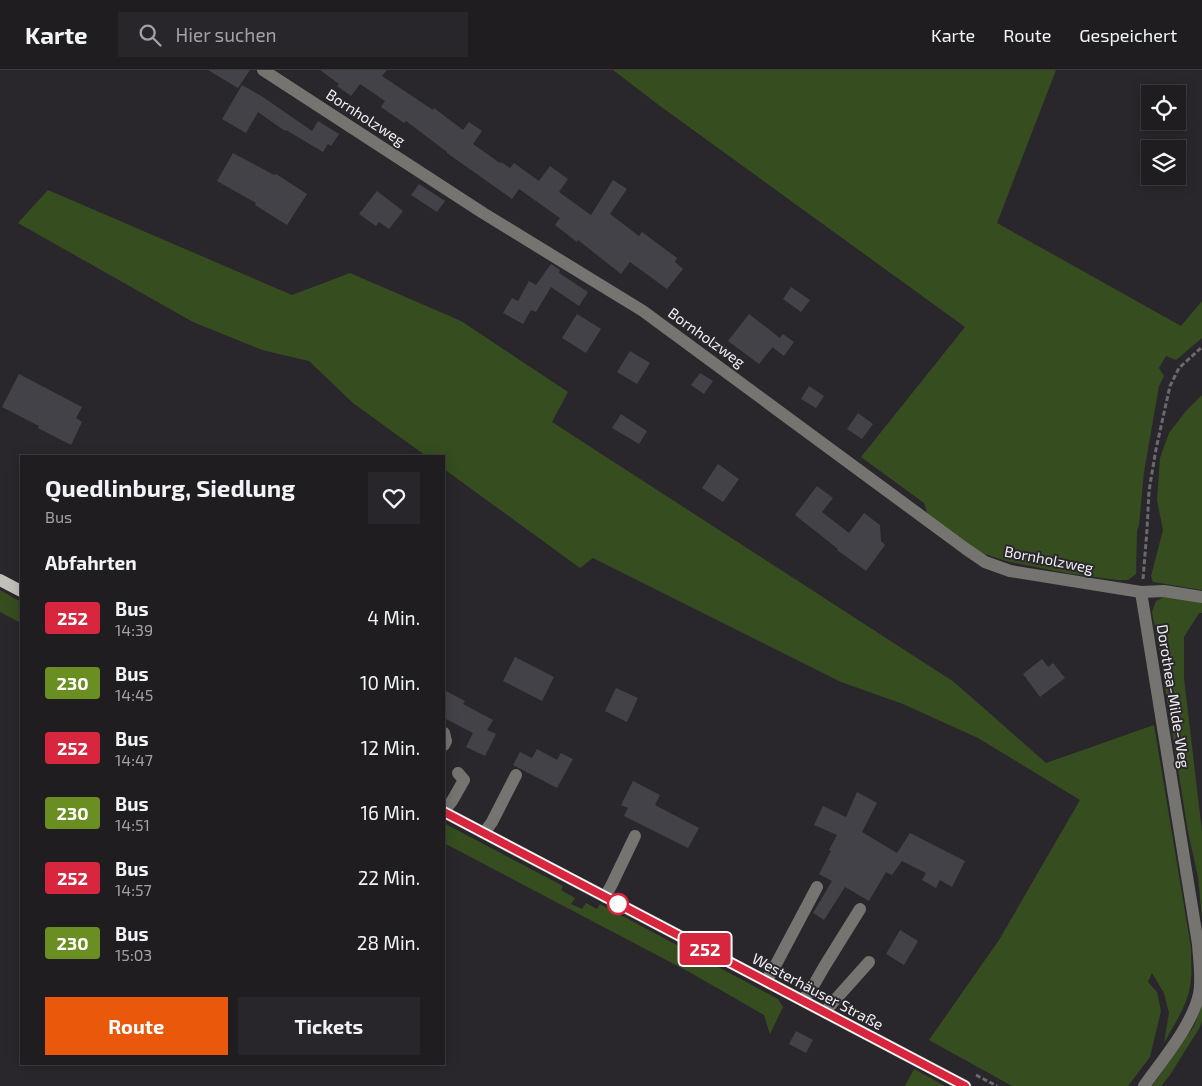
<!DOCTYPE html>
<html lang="de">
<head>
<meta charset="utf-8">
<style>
	body { margin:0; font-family:"Exo 2",sans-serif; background:#28262a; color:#f1f3f6; height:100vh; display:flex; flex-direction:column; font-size:19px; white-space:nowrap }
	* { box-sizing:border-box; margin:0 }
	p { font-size:16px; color:#a2a2a5 }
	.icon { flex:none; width:28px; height:28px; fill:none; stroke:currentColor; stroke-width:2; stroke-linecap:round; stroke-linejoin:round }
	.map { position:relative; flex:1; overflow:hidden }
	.drawer { position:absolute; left:20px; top:385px; width:425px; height:610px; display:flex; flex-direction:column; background:#201d21; border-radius:0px; box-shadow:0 2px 12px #0003,0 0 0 1px #3d3b3f }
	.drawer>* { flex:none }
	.badge { padding:0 10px; border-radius:4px; font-size:18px; line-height:32px }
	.fabs { position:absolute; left:1141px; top:15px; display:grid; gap:10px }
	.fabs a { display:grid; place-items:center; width:45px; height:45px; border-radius:0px; background:#201d21; box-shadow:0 2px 12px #0003,0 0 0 1px #3d3b3f; font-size:25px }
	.map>.badge { position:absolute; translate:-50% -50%; box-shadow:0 0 0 2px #fff }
	h2 { padding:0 25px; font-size:19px; line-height:45px }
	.round { display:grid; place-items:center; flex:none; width:52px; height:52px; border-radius:0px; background:#28262a }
	.head { display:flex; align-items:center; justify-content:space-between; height:85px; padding:0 25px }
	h1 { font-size:24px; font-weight:700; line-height:38px }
	.cta { display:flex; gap:10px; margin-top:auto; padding:10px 25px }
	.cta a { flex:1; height:58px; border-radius:0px; background:#ea580c; color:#fff; font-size:20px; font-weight:700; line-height:58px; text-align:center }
	.cta a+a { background:#28262a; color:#f1f3f6 }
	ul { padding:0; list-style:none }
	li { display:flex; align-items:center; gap:15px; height:65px; padding:0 25px }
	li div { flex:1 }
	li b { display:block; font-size:19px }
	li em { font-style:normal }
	li .badge { min-width:55px; font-weight:700; text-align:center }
	header { display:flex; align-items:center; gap:30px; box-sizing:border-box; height:70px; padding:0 25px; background:#201d21; border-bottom:1px solid #3d3b3f }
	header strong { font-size:24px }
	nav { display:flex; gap:28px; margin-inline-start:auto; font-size:18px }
	.search { width:350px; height:45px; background:#28262a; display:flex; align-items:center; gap:12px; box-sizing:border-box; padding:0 18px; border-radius:0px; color:#a2a2a5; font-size:19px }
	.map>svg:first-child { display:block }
	.green { fill:#364d20 }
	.building { fill:#434248 }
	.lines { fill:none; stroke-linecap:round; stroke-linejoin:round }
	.path { stroke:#6b696d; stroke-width:3; stroke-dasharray:5 2.5; stroke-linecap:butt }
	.minor { stroke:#757471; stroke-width:12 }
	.major { stroke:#c2c0bb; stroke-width:12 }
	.line-casing { stroke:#fff; stroke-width:11 }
	.line { stroke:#d7263d; stroke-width:8 }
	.stop-dot { fill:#fff; stroke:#d7263d; stroke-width:2.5 }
	.labels { text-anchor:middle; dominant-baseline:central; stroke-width:4; stroke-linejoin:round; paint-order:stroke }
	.street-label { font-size:15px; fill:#f1eff2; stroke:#2a272c }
</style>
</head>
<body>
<header>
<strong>Karte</strong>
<div class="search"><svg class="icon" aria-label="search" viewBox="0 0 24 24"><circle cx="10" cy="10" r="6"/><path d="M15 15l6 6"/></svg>Hier suchen</div>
<nav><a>Karte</a><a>Route</a><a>Gespeichert</a></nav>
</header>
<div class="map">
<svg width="1202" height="1016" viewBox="0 0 1202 1016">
	<rect width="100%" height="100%" fill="#2a272c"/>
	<g class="green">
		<polygon points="613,0 1056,0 997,153 1181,256 1202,231 1202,268 1176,290 1166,286 1159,298 1164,306 1159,316 1144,402 1139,455 1137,461 1136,504 1128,510 1117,510 1065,503 1006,491 979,482 928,446 924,433 861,387 965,257 660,36"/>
		<path d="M48,120L292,225L350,203L461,251L568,322L552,352L954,612L1046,693L1154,655L1191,878C1191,889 1192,900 1191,910C1189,933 1175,953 1164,973L1169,943L1164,923L1152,903L1148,912L1157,922L1161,941L1150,987L1128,1016H1012L929,970L999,870L1080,730L978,668L903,634L841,612L593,488L580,498L444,399V386H426L353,333L309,291L262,280L193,252L18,153Z"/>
		<polygon points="1202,325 1202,520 1153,512 1151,506 1163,460 1157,430 1160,388 1169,363 1186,341"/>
		<polygon points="0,520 21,532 21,553 0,542"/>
		<polygon points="1166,526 1202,533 1202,543 1199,543 1184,567 1184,608 1202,762 1202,848 1198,807 1188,762 1158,573 1152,542 1156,531"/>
		<polygon points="444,753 563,816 561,820 575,828 571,834 582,839 586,833 597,839 600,834 778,929 783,937 770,964 764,945 691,903 444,773"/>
		<polygon points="1202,935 1202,951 1200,957 1170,1005 1161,1016 1152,1016 1194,956"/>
		<polygon points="914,999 945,1016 905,1016"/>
	</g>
	<g class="building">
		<polygon points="208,0 250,0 238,18"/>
		<polygon points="320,0 387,0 382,6 433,40 434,38 463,60 469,52 482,61 473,74 500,93 501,92 510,98 514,93 539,111 550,96 568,109 559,122 591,145 613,110 627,119 610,144 639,166 642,162 677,188 675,192 683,199 667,219 630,192 621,204 578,170 577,172 555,155 560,148 519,119 512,129 447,83 447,82 406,51 404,53 381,37 385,31 360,14 351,26 337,16 339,14"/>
		<polygon points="242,15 263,27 312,61 318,51 339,64 331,76 328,74 323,82 286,60 285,61 258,42 246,63 222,49"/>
		<polygon points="233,83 274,105 276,104 307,124 287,155 255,135 256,133 217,111"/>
		<polygon points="419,114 445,131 437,142 411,125"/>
		<polygon points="377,121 403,141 389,159 379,152 376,156 359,144"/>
		<polygon points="551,194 560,200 559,203 588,222 579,236 551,217 536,242 531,240 523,254 503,243 512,228 518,231 529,211 536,215"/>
		<polygon points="791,217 810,230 801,242 783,229"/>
		<polygon points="577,244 601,259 586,283 562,268"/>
		<polygon points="749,244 780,268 759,294 728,271"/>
		<polygon points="783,264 794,272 784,286 772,277"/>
		<polygon points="630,281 650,293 637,314 617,302"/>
		<polygon points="700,303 713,311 704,324 691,315"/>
		<polygon points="19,304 82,337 76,348 82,352 71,375 38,358 39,356 2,337"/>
		<polygon points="809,316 824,326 816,338 801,329"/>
		<polygon points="858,343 873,354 862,369 847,359"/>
		<polygon points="621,344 647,361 639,374 612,358"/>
		<polygon points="718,394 739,409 723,432 702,418"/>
		<polygon points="817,416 833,428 822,442 849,463 864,443 880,455 881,471 885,475 866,501 837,480 838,479 795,445"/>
		<polygon points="515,587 554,607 542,631 503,611"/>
		<polygon points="1042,589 1048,597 1053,593 1065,608 1040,627 1023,604"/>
		<polygon points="616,618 638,628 627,652 605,641"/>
		<polygon points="444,620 465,631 463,634 493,650 487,660 496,664 485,686 466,677 473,663 444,648"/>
		<polygon points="537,679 557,690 561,683 573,689 557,718 513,695 520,682 532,688"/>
		<polygon points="633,711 660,725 655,735 699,758 688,778 624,746 628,738 621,735"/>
		<polygon points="857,722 877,733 862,762 897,783 910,763 965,791 952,817 940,810 936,818 922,810 926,803 902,791 892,805 886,802 869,831 845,817 824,850 813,843 832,811 819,804 831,781 829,780 837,765 814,755 823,736 846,747"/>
		<polygon points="900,860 918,871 904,895 886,884"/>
		<polygon points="796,961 813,970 806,983 789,974"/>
	</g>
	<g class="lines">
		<g class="path">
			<polyline points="1143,509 1147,460 1149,421 1156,379 1170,316 1179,298 1202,277"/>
			<polyline points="976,1005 997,1016"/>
		</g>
		<g class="minor">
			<polyline points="263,0 483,143 643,241 966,479 985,492 1010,501 1141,522 1164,521 1202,527"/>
			<path d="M1141,522L1198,874C1199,889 1202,910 1199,924C1192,956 1162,990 1144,1016"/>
			<polyline points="444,663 446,671 444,675"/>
			<polyline points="444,741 452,731 464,710 458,703"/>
			<polyline points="484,763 492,752 516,705"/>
			<polyline points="605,827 612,814 635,766"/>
			<polyline points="766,911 774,898 817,817"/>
			<polyline points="803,930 812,918 824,897 860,839"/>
			<polyline points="825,942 835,930 869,892"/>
		</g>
		<g class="major">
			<polyline points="0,510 21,521"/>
			<polyline points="444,742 965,1016"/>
		</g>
	</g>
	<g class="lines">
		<g class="line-casing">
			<polyline id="line" points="444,742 965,1016"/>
		</g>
		<use href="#line" class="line"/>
	</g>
	<circle class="stop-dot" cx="618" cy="834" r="10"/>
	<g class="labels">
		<g class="street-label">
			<text transform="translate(366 47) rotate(33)">Bornholzweg</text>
			<text transform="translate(707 267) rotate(36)">Bornholzweg</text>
			<text transform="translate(1049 489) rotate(11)">Bornholzweg</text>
			<text transform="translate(1174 626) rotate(81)">Dorothea-Milde-Weg</text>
			<text transform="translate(818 921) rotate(28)">Westerhäuser Straße</text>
		</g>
	</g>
</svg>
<div class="fabs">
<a><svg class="icon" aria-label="locate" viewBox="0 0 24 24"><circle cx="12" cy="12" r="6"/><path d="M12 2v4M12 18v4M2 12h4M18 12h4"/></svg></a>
<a><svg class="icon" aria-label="layers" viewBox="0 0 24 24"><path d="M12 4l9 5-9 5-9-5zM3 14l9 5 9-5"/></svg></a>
</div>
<b class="badge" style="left:705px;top:879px;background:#d7263d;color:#fff">252</b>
<section class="drawer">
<div class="head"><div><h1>Quedlinburg, Siedlung</h1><p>Bus</p></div><a class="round"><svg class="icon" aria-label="heart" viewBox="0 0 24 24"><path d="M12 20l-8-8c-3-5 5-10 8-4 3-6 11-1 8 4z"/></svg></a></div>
<h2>Abfahrten</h2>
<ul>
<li><span class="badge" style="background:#d7263d;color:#fff">252</span><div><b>Bus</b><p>14:39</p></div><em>4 Min.</em></li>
<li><span class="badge" style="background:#6b8e23;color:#fff">230</span><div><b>Bus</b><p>14:45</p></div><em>10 Min.</em></li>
<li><span class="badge" style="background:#d7263d;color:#fff">252</span><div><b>Bus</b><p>14:47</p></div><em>12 Min.</em></li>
<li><span class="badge" style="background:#6b8e23;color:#fff">230</span><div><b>Bus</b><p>14:51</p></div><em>16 Min.</em></li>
<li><span class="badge" style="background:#d7263d;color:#fff">252</span><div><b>Bus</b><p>14:57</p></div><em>22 Min.</em></li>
<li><span class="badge" style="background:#6b8e23;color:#fff">230</span><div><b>Bus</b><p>15:03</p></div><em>28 Min.</em></li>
</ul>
<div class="cta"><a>Route</a><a>Tickets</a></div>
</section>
</div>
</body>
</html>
